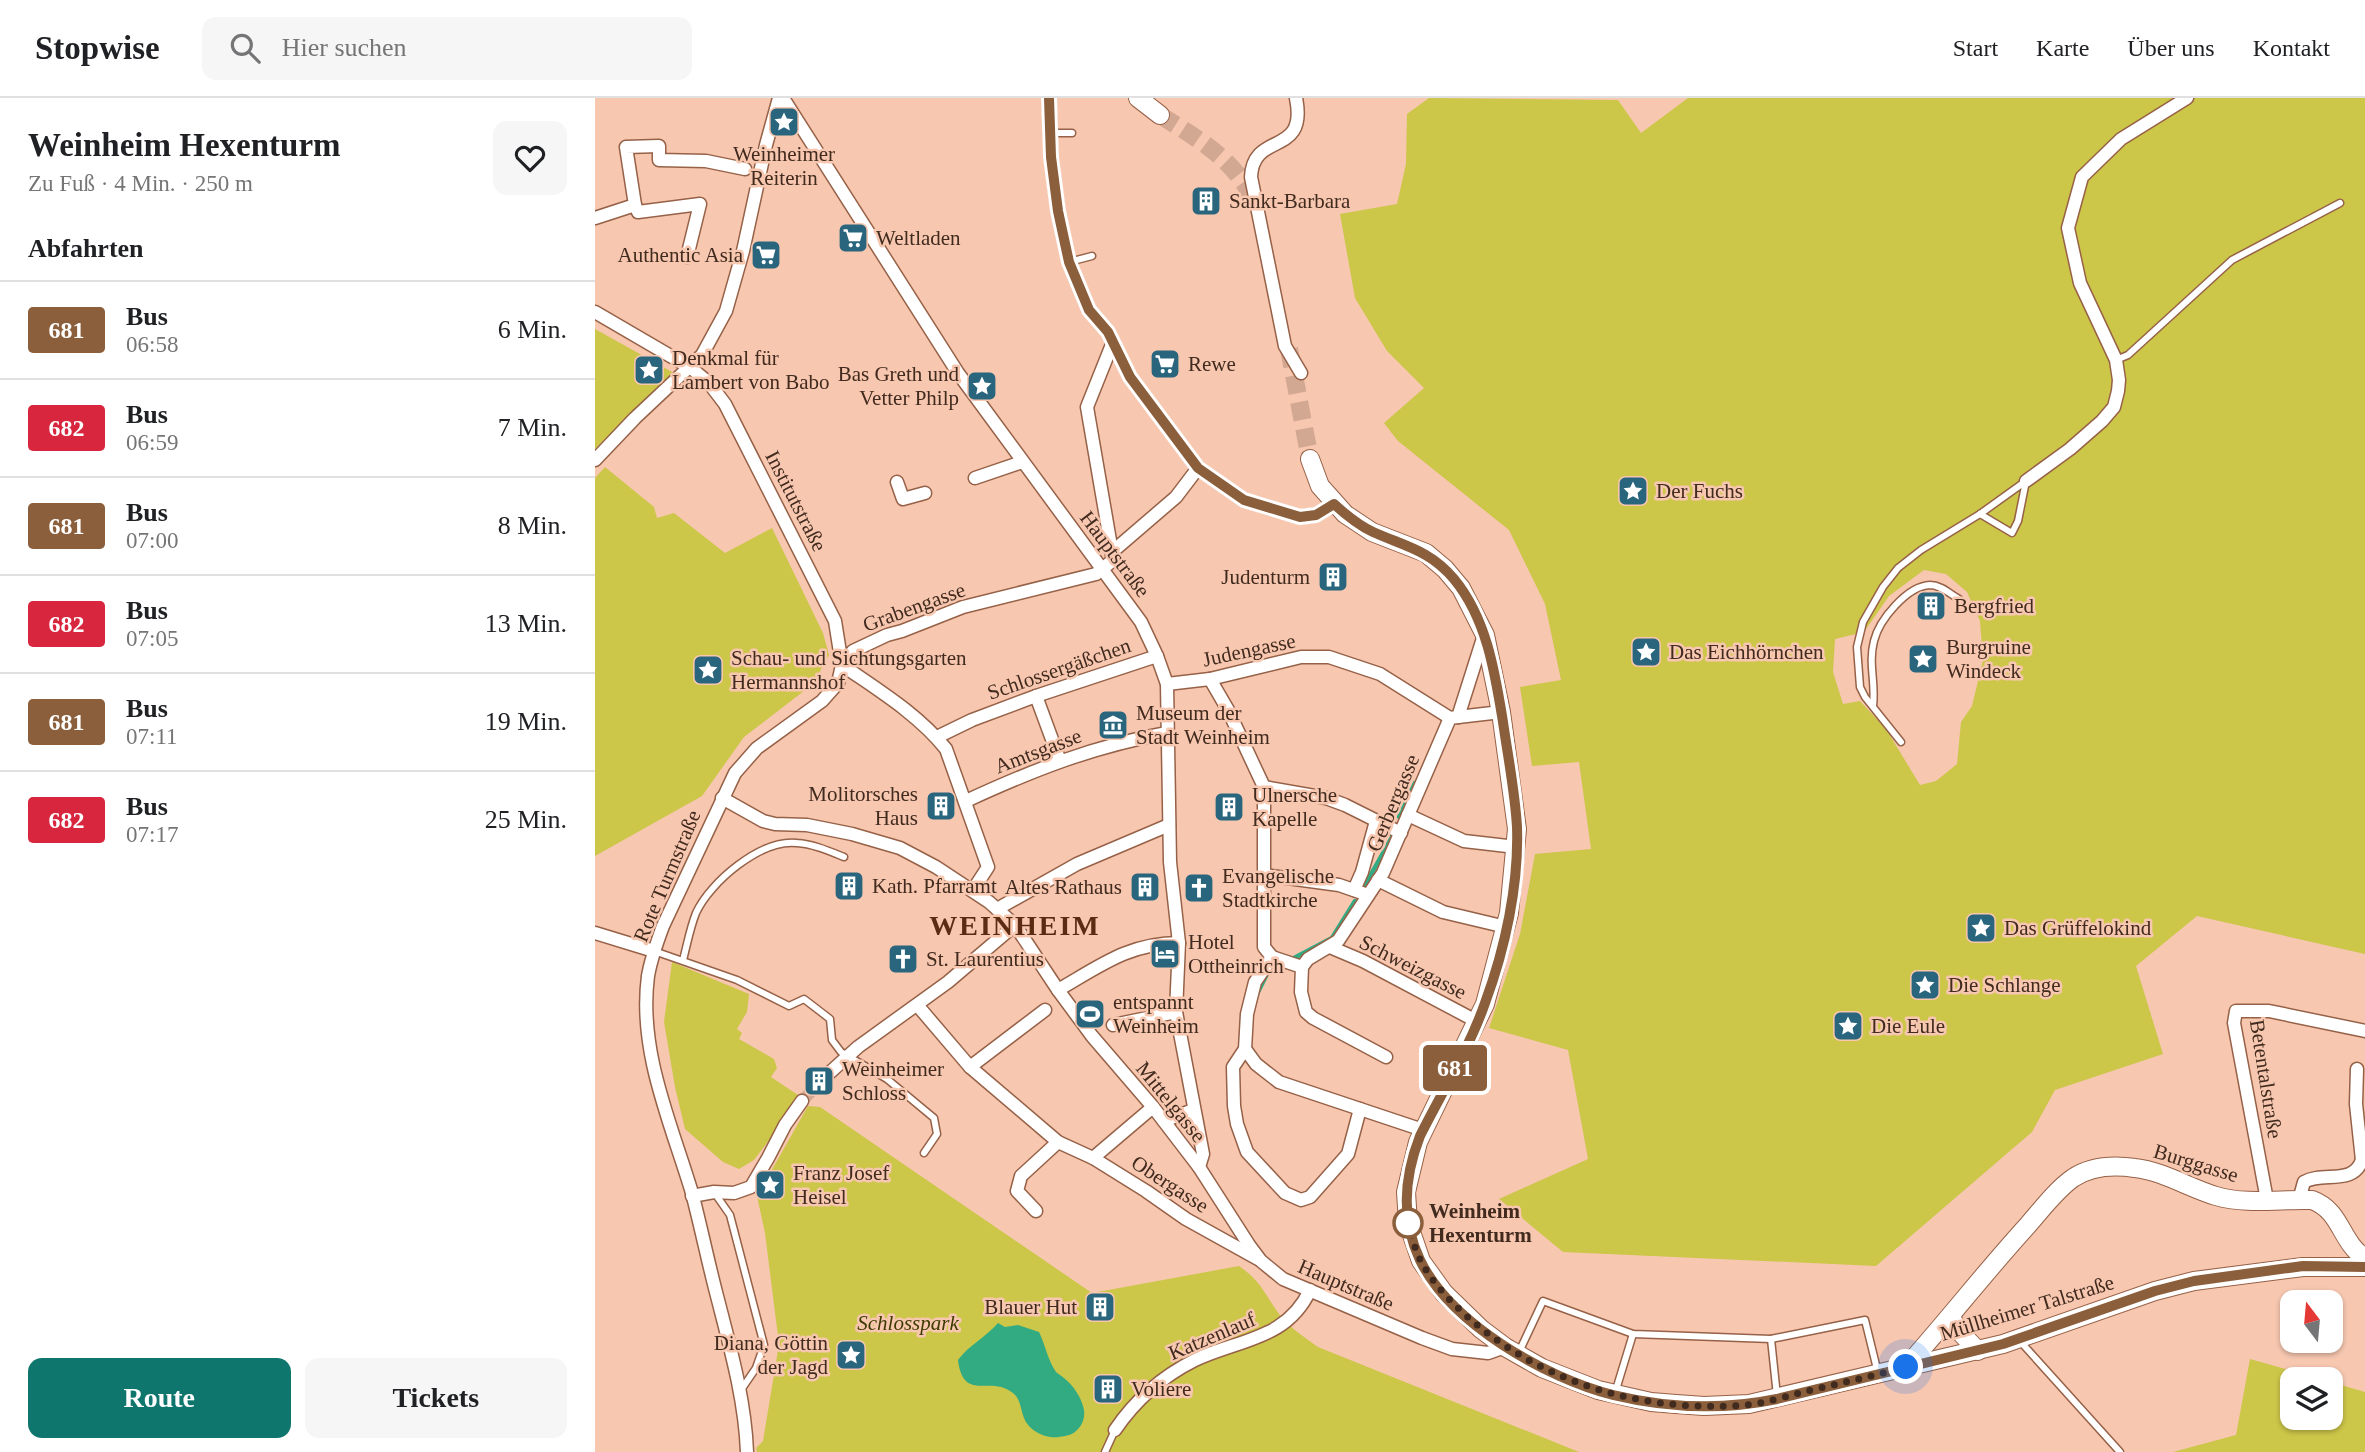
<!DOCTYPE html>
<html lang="de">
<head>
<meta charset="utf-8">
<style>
	body { margin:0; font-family:"Times New Roman",serif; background:#f6f6f6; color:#202124; height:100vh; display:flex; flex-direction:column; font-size:26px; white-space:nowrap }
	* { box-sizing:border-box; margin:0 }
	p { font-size:23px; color:#757577 }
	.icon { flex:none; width:38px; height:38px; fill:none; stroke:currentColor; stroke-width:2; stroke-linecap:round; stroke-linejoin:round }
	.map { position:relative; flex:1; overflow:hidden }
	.drawer { display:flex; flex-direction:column; background:#fff; width:595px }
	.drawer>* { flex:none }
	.badge { padding:0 14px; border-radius:5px; font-size:24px; line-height:46px }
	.needle { width:46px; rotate:344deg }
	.tools { position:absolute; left:1685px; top:1192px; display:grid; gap:14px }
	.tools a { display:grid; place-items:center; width:63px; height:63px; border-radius:14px; background:#fff; box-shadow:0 2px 5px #0004; font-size:35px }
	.you { position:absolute; width:35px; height:35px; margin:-18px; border:5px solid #fff; border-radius:50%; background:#1a73e8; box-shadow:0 0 0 10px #1a73e833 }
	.map>.badge { position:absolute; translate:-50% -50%; box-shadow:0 0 0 4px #fff }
	h2 { padding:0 28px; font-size:26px; line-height:63px }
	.round { display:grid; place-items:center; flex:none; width:74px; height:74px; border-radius:14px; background:#f6f6f6 }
	.summary { display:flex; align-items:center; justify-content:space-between; height:119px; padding:0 28px }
	h1 { font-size:33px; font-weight:800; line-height:52px }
	.cta { display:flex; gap:14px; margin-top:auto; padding:14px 28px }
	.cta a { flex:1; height:80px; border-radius:14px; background:#0f766e; color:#fff; font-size:28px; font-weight:800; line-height:80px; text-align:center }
	.cta a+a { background:#f6f6f6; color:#202124 }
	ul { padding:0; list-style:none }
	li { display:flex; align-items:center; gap:21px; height:98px; padding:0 28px; border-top:2px solid #e0e0e0 }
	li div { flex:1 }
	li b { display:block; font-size:26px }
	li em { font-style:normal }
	li .badge { min-width:77px; font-weight:700; text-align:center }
	header { display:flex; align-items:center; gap:42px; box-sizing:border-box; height:98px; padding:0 35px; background:#fff; border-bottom:2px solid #e0e0e0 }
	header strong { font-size:33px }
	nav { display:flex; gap:38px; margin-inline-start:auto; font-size:24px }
	.search { width:490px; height:63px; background:#f6f6f6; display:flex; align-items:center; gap:18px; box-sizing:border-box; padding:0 24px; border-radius:14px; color:#757577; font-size:26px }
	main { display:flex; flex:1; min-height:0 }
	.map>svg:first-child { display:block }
	.green { fill:#ccc649; fill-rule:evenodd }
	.water { fill:#32ab83 }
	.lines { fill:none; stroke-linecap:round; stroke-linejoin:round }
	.stream { stroke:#32ab83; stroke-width:4.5 }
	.street-tunnel { stroke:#d3a893; stroke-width:12; stroke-dasharray:12 6; stroke-linecap:butt }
	.secondary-tunnel { stroke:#d3a893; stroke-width:18; stroke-dasharray:18 9; stroke-linecap:butt }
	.lane-casing { stroke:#966147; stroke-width:9 }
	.street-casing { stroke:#966147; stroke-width:15 }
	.secondary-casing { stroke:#966147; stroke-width:20 }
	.lane { stroke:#fff; stroke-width:6 }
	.street { stroke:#fff; stroke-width:12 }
	.secondary { stroke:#fff; stroke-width:18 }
	.line-casing { stroke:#fff; stroke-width:16 }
	.line { stroke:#8b5e3c; stroke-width:10 }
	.walk { stroke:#412a1e; stroke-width:7; stroke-dasharray:0 12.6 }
	.stop-dot { fill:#fff; stroke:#8b5e3c; stroke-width:3.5 }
	.labels { text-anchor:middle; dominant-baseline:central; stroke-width:5; stroke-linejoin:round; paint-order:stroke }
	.poi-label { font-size:21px; fill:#412a1e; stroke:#f7c7b0; text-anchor:start }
	.street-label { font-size:21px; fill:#412a1e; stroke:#f7c7b0 }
	.stop-label { font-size:21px; font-weight:bold; fill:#412a1e; stroke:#f7c7b0; text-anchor:start }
	.park-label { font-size:21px; font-style:italic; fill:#3e3b02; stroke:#f7c7b0 }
	.district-label { font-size:28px; font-weight:bold; letter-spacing:2px; fill:#5c2c12; stroke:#f7c7b0 }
</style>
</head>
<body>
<header>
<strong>Stopwise</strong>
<div class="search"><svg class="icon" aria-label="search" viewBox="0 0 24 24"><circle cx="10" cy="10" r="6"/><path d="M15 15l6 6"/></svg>Hier suchen</div>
<nav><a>Start</a><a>Karte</a><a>Über uns</a><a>Kontakt</a></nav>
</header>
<main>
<section class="drawer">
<div class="summary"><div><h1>Weinheim Hexenturm</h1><p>Zu Fuß · 4 Min. · 250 m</p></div><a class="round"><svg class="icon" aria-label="heart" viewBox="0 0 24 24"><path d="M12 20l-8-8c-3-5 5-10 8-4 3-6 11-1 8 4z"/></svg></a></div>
<h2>Abfahrten</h2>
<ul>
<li><span class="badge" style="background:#8b5e3c;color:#fff">681</span><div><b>Bus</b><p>06:58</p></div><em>6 Min.</em></li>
<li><span class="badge" style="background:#d7263d;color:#fff">682</span><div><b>Bus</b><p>06:59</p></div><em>7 Min.</em></li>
<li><span class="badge" style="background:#8b5e3c;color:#fff">681</span><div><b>Bus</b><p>07:00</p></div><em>8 Min.</em></li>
<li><span class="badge" style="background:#d7263d;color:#fff">682</span><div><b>Bus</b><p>07:05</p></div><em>13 Min.</em></li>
<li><span class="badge" style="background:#8b5e3c;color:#fff">681</span><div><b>Bus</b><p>07:11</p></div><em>19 Min.</em></li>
<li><span class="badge" style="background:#d7263d;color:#fff">682</span><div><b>Bus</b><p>07:17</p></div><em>25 Min.</em></li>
</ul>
<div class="cta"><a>Route</a><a>Tickets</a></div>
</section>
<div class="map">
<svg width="1770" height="1354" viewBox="0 0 1770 1354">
	<rect width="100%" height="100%" fill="#f7c7b0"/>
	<g class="green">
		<path d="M834,0L1023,2L1046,35L1093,0H1770V856L1602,818L1541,868L1568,956L1460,992L1437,1034L1281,1168L968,1154L904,1101L993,1061L973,952L894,930L925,836L940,756L996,751L984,664L937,668L925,589L966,582L950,506L914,432L803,343L789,325L829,290L792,253L760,200L745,116L802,106L811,66L812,16ZM1329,472L1351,476L1372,494L1385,523L1388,562L1377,608L1366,624L1362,666L1341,683L1325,687L1291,631L1265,603L1248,606L1238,574L1240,541L1269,534L1294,498Z"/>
		<polygon points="0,231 79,275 0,351"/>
		<polygon points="10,369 59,409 62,420 79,415 130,455 177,430 228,535 234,557 218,586 149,639 107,698 0,758 0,380"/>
		<polygon points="77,864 154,896 152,914 142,931 147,935 144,941 179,961 182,970 176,979 203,997 202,999 205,1001 159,1062 144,1071 128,1064 90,1031 80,989 69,924"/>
		<path d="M213,1008L225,1009L497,1195L644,1168C666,1183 669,1195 684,1216C695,1230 709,1239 723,1249L984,1354H162L161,1350L168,1343L184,1246L170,1135L162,1098Z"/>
		<polygon points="1655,1261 1725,1281 1698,1281 1698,1320 1736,1320 1736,1284 1770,1294 1770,1354 1578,1354 1641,1337"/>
	</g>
	<path class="water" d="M403,1225L410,1229L423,1227L444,1234C450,1246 453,1263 461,1274C462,1275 468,1279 469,1280C478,1287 487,1300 489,1312C490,1319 488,1326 483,1331C478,1337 471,1338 464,1339C451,1341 434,1333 429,1320C425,1310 426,1299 415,1293C393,1279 368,1303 363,1262C374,1247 391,1239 403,1225Z"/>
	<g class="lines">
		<g class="stream">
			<polyline points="804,719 820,685"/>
			<polyline points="770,787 797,739"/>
			<polyline points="699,860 737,840 760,803"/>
			<polyline points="662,896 672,876"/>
		</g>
		<polyline class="street-tunnel" points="207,1003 231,978"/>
		<g class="secondary-tunnel">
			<path d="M565,17C606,43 641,62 662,108"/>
			<polyline points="694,251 715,361"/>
		</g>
		<g class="lane-casing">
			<g id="lane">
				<polyline points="455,35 477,35"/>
				<polyline points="474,164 497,158"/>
				<polyline points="1521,262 1533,257 1637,162 1745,105"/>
				<polyline points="1385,416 1417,435 1423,423 1431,383"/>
				<path d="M1278,608C1281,585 1273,566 1279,543C1284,522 1312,488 1335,487C1346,487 1355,496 1364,501"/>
				<polyline points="1306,644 1270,599 1265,589 1262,549 1268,524 1288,489 1303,470 1326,452 1385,416 1431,383"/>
				<polyline points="59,853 142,882 194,908 209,901 235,921 237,942 246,954 292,981 339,1020 342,1036 329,1055"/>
				<path d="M88,862C92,847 95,830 101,815C115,784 166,741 202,745C218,746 234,753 249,759"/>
				<polyline points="119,1094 135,1117 169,1247 161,1270 146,1292"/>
				<polyline points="1176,1241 1182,1298"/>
				<polyline points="1424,1242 1525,1354"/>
				<polyline points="924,1254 948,1203 1038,1236 1176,1241 1270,1222 1283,1275"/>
				<polyline points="1020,1295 1038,1236"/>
				<polyline points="510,1354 520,1332"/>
			</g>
		</g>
		<g class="street-casing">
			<g id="street">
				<polyline points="188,0 363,275 546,524 562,558 572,586 575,764 584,845 581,914 608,1056 604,1069"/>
				<polyline points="454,0 456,59 463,113 474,164 494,212 513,234 535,279 603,370 649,402 705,419 721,417 739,406"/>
				<path d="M701,0C713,60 658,32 656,79L690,248L706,275"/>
				<polyline points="40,107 43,114 105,106 92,159"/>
				<polyline points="0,120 40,107 31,49 64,48 64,62 111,63 150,71"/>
				<path d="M0,214L96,270L114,285L130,306L240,523L247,567C283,592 323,616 351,651L393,769L378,792"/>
				<polyline points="0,362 40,320 107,257 131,213 148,153 171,47 184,0"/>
				<polyline points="380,380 427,364"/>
				<polyline points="1431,383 1475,351 1507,323 1519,309 1523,293 1524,282 1521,262 1485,185 1473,130 1487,79 1526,41 1592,0"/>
				<polyline points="302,384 308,401 330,395"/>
				<polyline points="517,454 581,399 603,370"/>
				<polyline points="615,581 633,612 669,689 731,700 750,707 806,735"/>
				<polyline points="572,586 615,581 706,559 734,559 785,576 855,620"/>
				<polyline points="441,598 465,663"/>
				<polyline points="863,619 906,614"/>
				<polyline points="342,639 377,622 441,598 562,558"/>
				<polyline points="669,689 669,849 677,859"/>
				<polyline points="127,700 168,723 180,726 212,727 257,736 305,750 341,769 394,804 420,827 463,892 497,938 558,1009 604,1069 654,1147 666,1163 688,1181 827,1240 857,1251 893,1255 910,1249"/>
				<path d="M371,703C438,672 499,648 572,635"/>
				<polyline points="813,717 869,743 921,749"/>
				<polyline points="669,777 744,787 773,797"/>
				<polyline points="783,782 848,814 911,829"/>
				<polyline points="759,792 767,774 781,723"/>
				<polyline points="402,811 482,766 574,727"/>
				<polyline points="0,835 59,853"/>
				<polyline points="735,849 768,863 883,924"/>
				<polyline points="677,859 660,884 652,916 650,951 638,969 639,1008 642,1026 652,1054 690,1095 706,1102 715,1099 753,1056 765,1011"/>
				<polyline points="677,859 707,869"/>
				<path d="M463,892C505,868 534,845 584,845"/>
				<polyline points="323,908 375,969 463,1044 498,1060 551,1093 591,1121 663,1161"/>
				<polyline points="518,927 581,914"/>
				<polyline points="650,951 661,966 684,984 828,1032"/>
				<polyline points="791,959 718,920 711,914 706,894 707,869 713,861 743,843 788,775 855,620 863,619 889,537"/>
				<polyline points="375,969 450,912"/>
				<polyline points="1762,971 1761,1006 1767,1062"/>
				<polyline points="231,978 263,949 353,884 420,827"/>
				<polyline points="569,1023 598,1012"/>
				<polyline points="498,1060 558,1009"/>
				<polyline points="97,1098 119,1094 139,1095 156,1089 173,1060 190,1027 207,1003"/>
				<polyline points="1672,1102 1639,925 1641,913 1674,913 1770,933"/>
				<path d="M1704,1102L1709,1084C1728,1073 1758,1088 1767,1062L1770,1061"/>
				<polyline points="441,1113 422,1093 426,1078 463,1044"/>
				<path d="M520,1332C541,1301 566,1279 600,1262C644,1241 692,1242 715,1192"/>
				<path d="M152,1354C150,1301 135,1249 122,1198C113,1164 106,1129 97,1095C76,1025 43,953 53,878C56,861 62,844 68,828L140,675L162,650L227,603L243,585L247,567L258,553L292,537L307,533L368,509L501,476L517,463V454L492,309L518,244"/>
			</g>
		</g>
		<g class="secondary-casing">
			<g id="secondary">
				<polyline points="543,0 565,17"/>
				<polyline points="715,361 725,388 750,416 777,434 831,455 850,471 866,490 890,537 906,614 922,731 914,815 890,906 823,1044 811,1094 813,1125 826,1163 849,1195 886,1231 910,1249 947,1270 1003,1292 1056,1304 1081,1306 1109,1308 1154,1306 1408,1246 1560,1193 1599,1183 1708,1169 1770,1169"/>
				<polyline points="1355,1219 1367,1236 1383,1253"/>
				<path d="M1311,1269C1353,1222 1391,1173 1433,1127C1447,1111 1461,1092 1478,1080C1496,1068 1519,1067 1540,1070C1568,1073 1594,1090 1621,1098C1651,1107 1685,1101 1717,1102C1747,1113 1745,1144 1770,1160"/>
			</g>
		</g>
		<use href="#lane" class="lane"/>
		<use href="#street" class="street"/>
		<use href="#secondary" class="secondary"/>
	</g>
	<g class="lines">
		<g class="line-casing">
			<path id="line" d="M454,0L456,59L463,113L474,164L494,212L513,234L535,279L603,370L649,402L705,419L721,417L739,406C751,417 763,427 778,434C809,448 835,452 859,481C892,521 900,575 908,624C913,659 920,694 922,729C924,787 910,851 890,905C874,951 847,994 825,1038C809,1079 806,1122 825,1162C856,1226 951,1280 1018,1297C1072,1310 1129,1312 1182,1301L1408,1246L1560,1193L1599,1183L1708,1168L1770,1169"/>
		</g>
		<use href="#line" class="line"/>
		<path class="walk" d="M813,1125C817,1138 820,1153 827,1165C839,1187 857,1205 875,1221C951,1287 1051,1315 1151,1307C1170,1305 1190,1299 1208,1294C1243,1286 1277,1278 1311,1269"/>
	</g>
	<defs>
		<g id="sight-square" transform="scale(1.575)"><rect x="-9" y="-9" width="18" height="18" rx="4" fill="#29657c" stroke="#f7c7b0"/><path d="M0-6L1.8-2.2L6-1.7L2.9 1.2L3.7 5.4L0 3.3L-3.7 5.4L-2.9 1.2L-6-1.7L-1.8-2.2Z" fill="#fff"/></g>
		<g id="building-square" transform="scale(1.575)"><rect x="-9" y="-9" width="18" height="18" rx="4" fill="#29657c" stroke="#f7c7b0"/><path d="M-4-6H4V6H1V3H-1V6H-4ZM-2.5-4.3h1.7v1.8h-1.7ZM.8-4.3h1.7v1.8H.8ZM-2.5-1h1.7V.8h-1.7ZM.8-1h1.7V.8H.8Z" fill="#fff"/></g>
		<g id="supermarket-square" transform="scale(1.575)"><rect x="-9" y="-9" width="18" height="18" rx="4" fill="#29657c" stroke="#f7c7b0"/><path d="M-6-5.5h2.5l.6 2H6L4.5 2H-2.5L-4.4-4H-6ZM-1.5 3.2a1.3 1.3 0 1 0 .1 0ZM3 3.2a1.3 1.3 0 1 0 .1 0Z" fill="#fff"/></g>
		<g id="museum-square" transform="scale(1.575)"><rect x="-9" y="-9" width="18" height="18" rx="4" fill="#29657c" stroke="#f7c7b0"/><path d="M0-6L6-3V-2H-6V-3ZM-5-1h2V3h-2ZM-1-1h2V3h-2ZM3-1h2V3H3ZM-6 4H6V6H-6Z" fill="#fff"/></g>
		<g id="church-square" transform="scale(1.575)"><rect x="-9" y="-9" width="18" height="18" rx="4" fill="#29657c" stroke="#f7c7b0"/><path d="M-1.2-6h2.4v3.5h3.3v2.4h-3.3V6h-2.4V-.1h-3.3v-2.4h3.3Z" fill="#fff"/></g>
		<g id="hotel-square" transform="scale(1.575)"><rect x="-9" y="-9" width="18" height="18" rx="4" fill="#29657c" stroke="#f7c7b0"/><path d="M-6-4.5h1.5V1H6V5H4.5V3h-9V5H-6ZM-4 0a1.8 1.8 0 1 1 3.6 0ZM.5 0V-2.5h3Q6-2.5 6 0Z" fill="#fff"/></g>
		<g id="stadium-square" transform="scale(1.575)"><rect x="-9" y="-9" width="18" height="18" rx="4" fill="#29657c" stroke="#f7c7b0"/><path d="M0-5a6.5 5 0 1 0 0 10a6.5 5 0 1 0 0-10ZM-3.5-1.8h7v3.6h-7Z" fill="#fff"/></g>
	</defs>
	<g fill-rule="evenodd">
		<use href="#sight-square" x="189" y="24"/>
		<use href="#building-square" x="611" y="103"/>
		<use href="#supermarket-square" x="258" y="140"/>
		<use href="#supermarket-square" x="171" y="157"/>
		<use href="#supermarket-square" x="570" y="266"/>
		<use href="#sight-square" x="54" y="272"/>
		<use href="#sight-square" x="387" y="288"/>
		<use href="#sight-square" x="1038" y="393"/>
		<use href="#building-square" x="738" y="479"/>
		<use href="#building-square" x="1336" y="508"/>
		<use href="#sight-square" x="1051" y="554"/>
		<use href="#sight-square" x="1328" y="561"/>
		<use href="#sight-square" x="113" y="572"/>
		<use href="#museum-square" x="518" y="627"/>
		<use href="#building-square" x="346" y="708"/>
		<use href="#building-square" x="634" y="709"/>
		<use href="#building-square" x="254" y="788"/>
		<use href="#building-square" x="550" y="789"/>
		<use href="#church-square" x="604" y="790"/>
		<use href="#sight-square" x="1386" y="830"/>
		<use href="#hotel-square" x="570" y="856"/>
		<use href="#church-square" x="308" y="861"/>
		<use href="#sight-square" x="1330" y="887"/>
		<use href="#stadium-square" x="495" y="916"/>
		<use href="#sight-square" x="1253" y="928"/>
		<use href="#building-square" x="224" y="983"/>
		<use href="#sight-square" x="175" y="1087"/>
		<use href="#building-square" x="505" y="1209"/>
		<use href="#sight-square" x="256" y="1257"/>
		<use href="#building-square" x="513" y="1291"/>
	</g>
	<circle class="stop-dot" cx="813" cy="1125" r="14"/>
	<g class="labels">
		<g class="poi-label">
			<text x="189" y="56" text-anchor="middle">Weinheimer<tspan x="189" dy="24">Reiterin</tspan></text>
			<text x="634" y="103">Sankt-Barbara</text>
			<text x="281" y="140">Weltladen</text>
			<text x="148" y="157" text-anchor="end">Authentic Asia</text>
			<text x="77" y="260">Denkmal für<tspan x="77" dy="24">Lambert von Babo</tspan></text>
			<text x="593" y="266">Rewe</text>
			<text x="364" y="276" text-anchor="end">Bas Greth und<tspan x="364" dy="24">Vetter Philp</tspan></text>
			<text x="1061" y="393">Der Fuchs</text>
			<text x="715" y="479" text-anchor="end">Judenturm</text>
			<text x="1359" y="508">Bergfried</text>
			<text x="1351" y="549">Burgruine<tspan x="1351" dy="24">Windeck</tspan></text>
			<text x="1074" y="554">Das Eichhörnchen</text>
			<text x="136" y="560">Schau- und Sichtungsgarten<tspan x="136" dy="24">Hermannshof</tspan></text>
			<text x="541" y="615">Museum der<tspan x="541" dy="24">Stadt Weinheim</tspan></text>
			<text x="323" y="696" text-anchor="end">Molitorsches<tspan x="323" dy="24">Haus</tspan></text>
			<text x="657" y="697">Ulnersche<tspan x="657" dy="24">Kapelle</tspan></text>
			<text x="627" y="778">Evangelische<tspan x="627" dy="24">Stadtkirche</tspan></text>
			<text x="277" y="788">Kath. Pfarramt</text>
			<text x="527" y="789" text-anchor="end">Altes Rathaus</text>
			<text x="1409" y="830">Das Grüffelokind</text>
			<text x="593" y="844">Hotel<tspan x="593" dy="24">Ottheinrich</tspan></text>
			<text x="331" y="861">St. Laurentius</text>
			<text x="1353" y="887">Die Schlange</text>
			<text x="518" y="904">entspannt<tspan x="518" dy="24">Weinheim</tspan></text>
			<text x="1276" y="928">Die Eule</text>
			<text x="247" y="971">Weinheimer<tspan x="247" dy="24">Schloss</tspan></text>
			<text x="198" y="1075">Franz Josef<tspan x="198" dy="24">Heisel</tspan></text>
			<text x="482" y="1209" text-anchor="end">Blauer Hut</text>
			<text x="233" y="1245" text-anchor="end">Diana, Göttin<tspan x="233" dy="24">der Jagd</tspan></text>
			<text x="536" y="1291">Voliere</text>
		</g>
		<g class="street-label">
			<text transform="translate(201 403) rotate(63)">Institutstraße</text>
			<text transform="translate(520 456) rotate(53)">Hauptstraße</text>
			<text transform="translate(319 509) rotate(-20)">Grabengasse</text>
			<text transform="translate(654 552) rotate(-12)">Judengasse</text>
			<text transform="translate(464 571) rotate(-19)">Schlossergäßchen</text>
			<text transform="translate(443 653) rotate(-21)">Amtsgasse</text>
			<text transform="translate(798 705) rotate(-67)">Gerbergasse</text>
			<text transform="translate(72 778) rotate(-67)">Rote Turmstraße</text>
			<text transform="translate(818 869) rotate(27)">Schweizgasse</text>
			<text transform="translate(1671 981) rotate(81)">Betentalstraße</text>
			<text transform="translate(576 1004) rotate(51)">Mittelgasse</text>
			<text transform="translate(1601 1065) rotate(17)">Burggasse</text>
			<text transform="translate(575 1086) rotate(33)">Obergasse</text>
			<text transform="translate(751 1187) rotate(23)">Hauptstraße</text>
			<text transform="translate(1432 1210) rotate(-17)">Müllheimer Talstraße</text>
			<text transform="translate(617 1238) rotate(-23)">Katzenlauf</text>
		</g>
		<g class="stop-label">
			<text x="834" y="1113">Weinheim<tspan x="834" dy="24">Hexenturm</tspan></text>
		</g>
		<g class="park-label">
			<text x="313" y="1225">Schlosspark</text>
		</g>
		<g class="district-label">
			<text x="420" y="827">WEINHEIM</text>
		</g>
	</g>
</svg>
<div class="tools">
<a><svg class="needle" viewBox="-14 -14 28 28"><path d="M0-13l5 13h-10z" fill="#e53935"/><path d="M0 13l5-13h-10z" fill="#757577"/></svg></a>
<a><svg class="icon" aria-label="layers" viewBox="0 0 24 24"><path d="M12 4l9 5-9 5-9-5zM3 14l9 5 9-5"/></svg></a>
</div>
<div class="you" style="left:1311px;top:1269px"></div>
<b class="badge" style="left:860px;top:970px;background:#8b5e3c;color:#fff">681</b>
</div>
</main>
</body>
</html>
